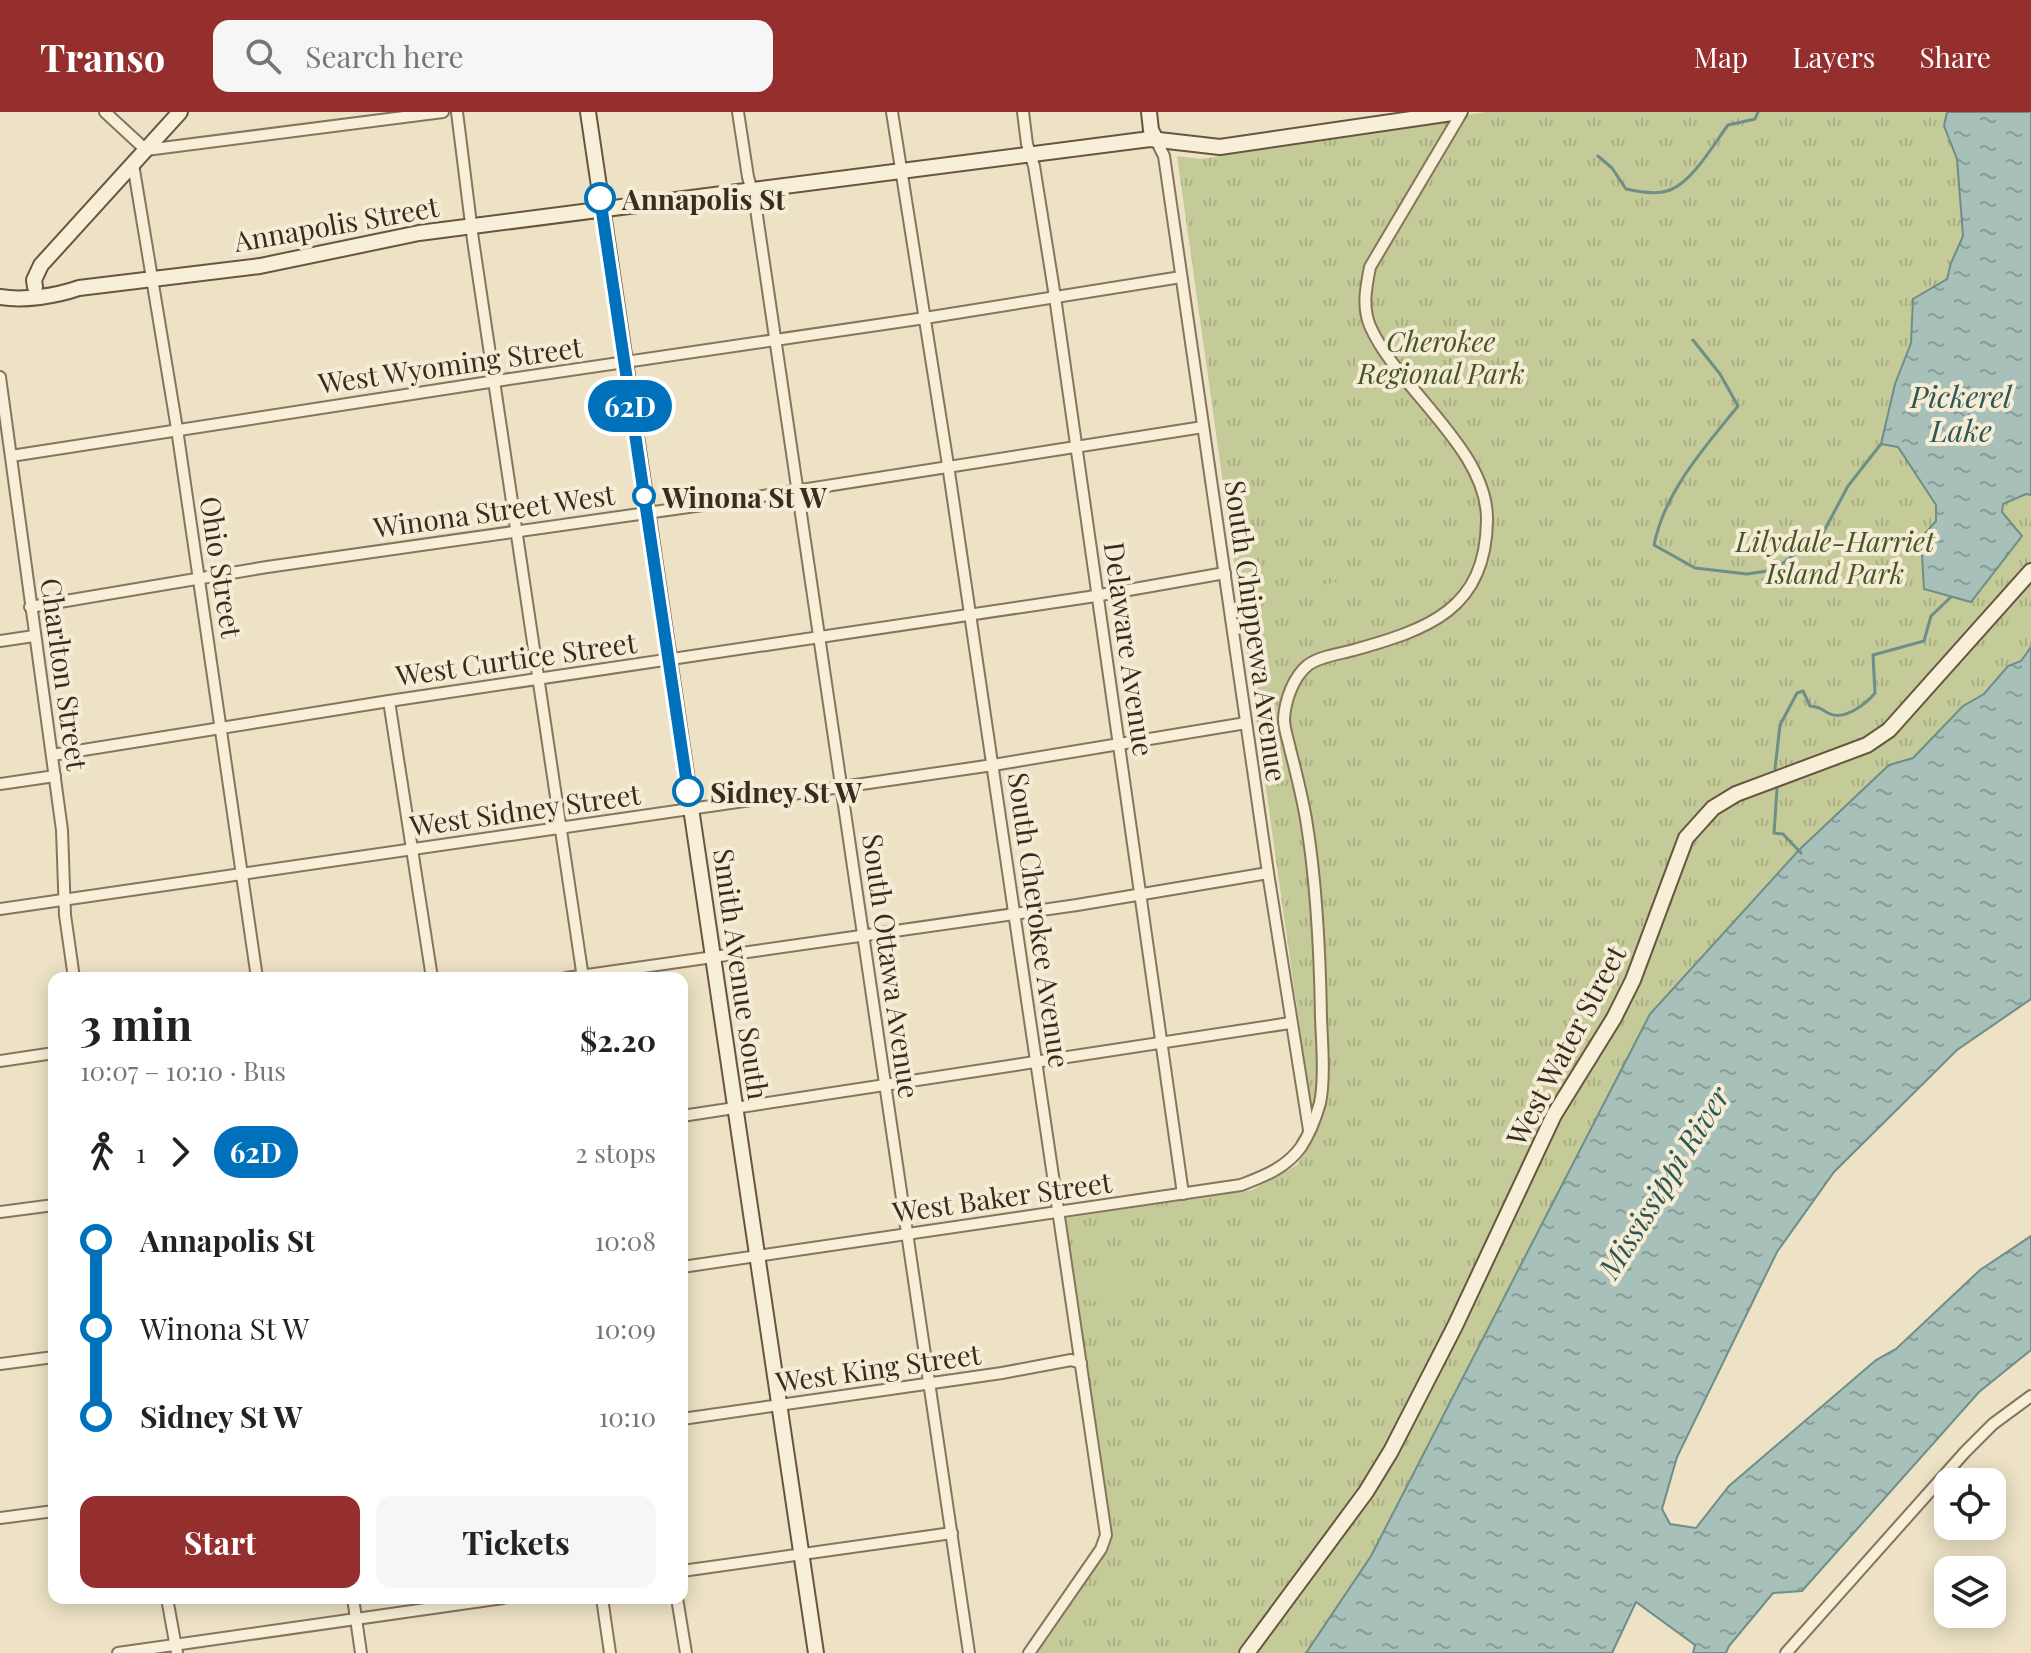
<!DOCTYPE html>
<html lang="en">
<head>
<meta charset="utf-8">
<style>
	body { margin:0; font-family:"Playfair Display",serif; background:#f6f6f6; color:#222; height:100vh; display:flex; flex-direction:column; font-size:30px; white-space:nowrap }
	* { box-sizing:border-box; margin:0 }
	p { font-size:26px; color:#767676 }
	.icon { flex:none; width:44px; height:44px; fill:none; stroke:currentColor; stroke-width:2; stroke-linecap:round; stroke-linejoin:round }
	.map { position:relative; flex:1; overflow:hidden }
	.panel { position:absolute; left:48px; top:860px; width:640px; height:632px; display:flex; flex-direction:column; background:#fff; border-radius:16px; box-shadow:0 4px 20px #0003 }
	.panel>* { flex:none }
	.badge { padding:0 16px; border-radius:26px; font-size:28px; line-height:52px }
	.controls { position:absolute; left:1934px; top:1356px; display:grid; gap:16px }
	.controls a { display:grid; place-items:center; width:72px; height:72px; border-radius:16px; background:#fff; box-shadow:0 4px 20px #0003; font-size:40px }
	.map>.badge { position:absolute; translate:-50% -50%; box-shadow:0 0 0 4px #fff }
	.legs { display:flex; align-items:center; gap:12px; height:88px; padding:0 32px; font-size:26px }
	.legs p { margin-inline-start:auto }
	.overview { display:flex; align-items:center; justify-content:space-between; height:136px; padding:0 32px }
	h1 { font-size:44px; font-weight:700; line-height:60px }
	.primary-button { display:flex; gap:16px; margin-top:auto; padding:16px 32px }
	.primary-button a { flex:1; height:92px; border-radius:16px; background:#942f2e; color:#fff; font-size:32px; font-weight:700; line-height:92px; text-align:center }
	.primary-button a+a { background:#f6f6f6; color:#222 }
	ul { padding:0 32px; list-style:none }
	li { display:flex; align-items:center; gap:28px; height:88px; font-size:30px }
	li i { display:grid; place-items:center; width:12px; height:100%; margin:0 10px; background:currentColor }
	li i::after { content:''; width:20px; height:20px; margin:-10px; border:6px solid; border-radius:50%; background:#fff }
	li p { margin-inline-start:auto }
	li:first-child i { background:linear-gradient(#0000 50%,currentColor 0) }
	li:last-child i { background:linear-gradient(currentColor 50%,#0000 0) }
	header { display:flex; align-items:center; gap:48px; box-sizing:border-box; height:112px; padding:0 40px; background:#942f2e; color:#fff }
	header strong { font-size:38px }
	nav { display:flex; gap:44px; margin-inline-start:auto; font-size:28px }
	.search { width:560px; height:72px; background:#f6f6f6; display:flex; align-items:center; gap:20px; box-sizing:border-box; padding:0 28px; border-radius:16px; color:#767676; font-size:30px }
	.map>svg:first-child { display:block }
	.park { fill:url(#park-tufts) }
	.pitch { fill:#c4cb99 }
	.water { fill:url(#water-ripples); stroke:#6e8e87; stroke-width:2 }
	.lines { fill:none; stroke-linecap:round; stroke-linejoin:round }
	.stream { stroke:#6e8e87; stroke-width:3 }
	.street-casing { stroke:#87745c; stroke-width:14 }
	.secondary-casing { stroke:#69553f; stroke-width:18 }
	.street { stroke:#f8efd8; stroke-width:10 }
	.secondary { stroke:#f8efd8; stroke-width:14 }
	.line-1-casing { stroke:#fff; stroke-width:18 }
	.line-1 { stroke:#0072bc; stroke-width:12 }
	.stop-1-dot { fill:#fff; stroke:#0072bc; stroke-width:4 }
	.labels { text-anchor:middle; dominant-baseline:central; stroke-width:8; stroke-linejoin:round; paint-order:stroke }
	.stop-label { font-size:28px; font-weight:bold; fill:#382c1f; stroke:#f4ecd5; text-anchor:start }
	.street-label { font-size:28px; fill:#382c1f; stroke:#f4ecd5 }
	.park-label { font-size:28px; font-style:italic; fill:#485427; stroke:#f4ecd5 }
	.water-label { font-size:30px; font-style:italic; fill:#2f5755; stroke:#f4ecd5 }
</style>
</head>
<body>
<header>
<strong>Transo</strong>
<div class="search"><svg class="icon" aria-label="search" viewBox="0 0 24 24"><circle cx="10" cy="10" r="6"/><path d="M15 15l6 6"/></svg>Search here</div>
<nav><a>Map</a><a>Layers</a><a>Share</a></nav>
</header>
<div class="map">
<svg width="2031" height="1541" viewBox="0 0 2031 1541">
	<defs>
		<pattern id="park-tufts" width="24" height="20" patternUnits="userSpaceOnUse" patternTransform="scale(2)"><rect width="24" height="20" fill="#c4cb99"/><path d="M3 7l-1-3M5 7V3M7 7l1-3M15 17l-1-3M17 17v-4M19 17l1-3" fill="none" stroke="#a9ae83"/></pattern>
		<pattern id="water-ripples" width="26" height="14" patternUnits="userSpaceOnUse" patternTransform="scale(2)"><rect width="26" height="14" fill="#a7c0b9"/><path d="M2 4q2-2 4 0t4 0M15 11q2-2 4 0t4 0" fill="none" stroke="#899c96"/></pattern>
	</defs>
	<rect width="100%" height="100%" fill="#ede2c5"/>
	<polygon class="park" points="1485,0 2031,0 2031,535 2021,549 2007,554 1984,582 1963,594 1913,646 1889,653 1799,738 1650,902 1371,1444 1306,1541 1037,1541 1112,1425 1065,1106 1252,1078 1297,1053 1315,1025 1177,44 1201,47"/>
	<g class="pitch">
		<polygon points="1336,470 1343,497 1326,501 1320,474"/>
		<polygon points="1120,1152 1125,1185 1109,1187 1105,1154"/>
		<polygon points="1101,1155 1105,1187 1090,1190 1085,1157"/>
	</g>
	<g class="water">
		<polygon points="1947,0 2031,0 2031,383 2026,382 2003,392 2002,400 2022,424 1971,490 1924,477 1921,426 1936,409 1936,393 1898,335 1881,332 1895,272 1911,231 1913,187 1947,167 1951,151 1963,124 1957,47 1944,14"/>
		<polygon points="2031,535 2031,887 1957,938 1834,1060 1777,1140 1677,1345 1662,1397 1670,1412 1696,1416 1729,1374 1876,1248 1896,1237 1980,1158 2031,1124 2031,1238 1979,1280 1802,1479 1773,1481 1729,1534 1726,1541 1693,1541 1695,1533 1636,1490 1612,1541 1306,1541 1371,1444 1650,902 1799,738 1889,653 1913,646 1963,594 1984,582 2008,554 2021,549"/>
	</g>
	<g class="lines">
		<g class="stream">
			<path d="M1598,44L1612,56L1626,77C1639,80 1657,83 1670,78C1692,70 1714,32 1728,13L1755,7L1758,0"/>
			<path d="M1693,228L1720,262L1738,294C1704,336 1665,379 1654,433L1695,456L1747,462L1774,458L1823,421L1848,374L1881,332"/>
			<path d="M1775,657L1780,613L1797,581L1803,579L1810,594C1820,595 1821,597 1828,601C1843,610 1866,592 1875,581L1873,543L1924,529L1931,504L1951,485"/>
			<polyline points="1777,677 1774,721 1783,722 1801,741"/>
		</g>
		<g class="street-casing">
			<g id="street">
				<polyline points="105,0 146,38 443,0"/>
				<polyline points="457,0 473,128 583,866"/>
				<polyline points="738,0 748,65 755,90 969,1541"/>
				<polyline points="892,0 948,353 1106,1423 1101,1437 1029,1541"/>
				<polyline points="1023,0 1027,32 1034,54 1055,185 1183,1082"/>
				<polyline points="1155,26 1164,44 1268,761 1309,1018"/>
				<polyline points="133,52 177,317 257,866"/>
				<polyline points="0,265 62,718 65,803 74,866"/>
				<polyline points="11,344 496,269 925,206 1181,165"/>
				<polyline points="30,495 267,455 724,390 1203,315"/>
				<polyline points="0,529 34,524"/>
				<polyline points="389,589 432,866"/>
				<polyline points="52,643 389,589 1089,485 1225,461"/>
				<polyline points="0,672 55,664"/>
				<polyline points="0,797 993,653 1246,611"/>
				<polyline points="566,866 1077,793 1268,761"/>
				<polyline points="0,949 54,941"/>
				<polyline points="682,1004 1290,911"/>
				<polyline points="0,1100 54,1093"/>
				<path d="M682,1155L1241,1073C1264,1064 1286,1056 1301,1035C1309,1023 1316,1005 1320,991C1325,967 1322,931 1321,906C1320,840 1317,773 1306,707C1302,684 1296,660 1290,637C1288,627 1284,617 1284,607C1285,589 1293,565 1308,553C1320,544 1340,542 1354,538C1428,517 1486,498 1487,408C1488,337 1397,276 1370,214C1362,195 1366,175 1370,155L1462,0"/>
				<polyline points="0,1252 54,1245"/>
				<polyline points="682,1307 1002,1261 1071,1248 1081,1251"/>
				<polyline points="0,1406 54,1399"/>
				<polyline points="682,1459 952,1421"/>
				<polyline points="167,1486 177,1541"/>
				<polyline points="353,1486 361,1541"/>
				<polyline points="602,1486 610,1541"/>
				<polyline points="677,1486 686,1541"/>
				<polyline points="118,1541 503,1486"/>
				<polyline points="1786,1541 1965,1340 1993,1312 2031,1284"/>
			</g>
		</g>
		<g class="secondary-casing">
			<g id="secondary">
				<polyline points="588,0 816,1541"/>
				<polyline points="1149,0 1151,18 1155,26"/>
				<polyline points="35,175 34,168 41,153 180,0"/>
				<path d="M0,185C24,189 56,184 79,176L260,154L419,121L1150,27L1220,35L1459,0"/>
				<polyline points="1247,1541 1366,1380 1391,1339 1455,1214 1554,1003 1614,906 1633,868 1686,726 1713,696 1736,682 1867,633 1889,618 2031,459"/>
			</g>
		</g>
		<use href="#street" class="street"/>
		<use href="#secondary" class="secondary"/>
	</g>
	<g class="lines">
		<g class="line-1-casing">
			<polyline id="line-1" points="600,86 688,679"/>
		</g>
		<use href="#line-1" class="line-1"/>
	</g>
	<g class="stop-1-dot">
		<circle cx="600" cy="86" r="14"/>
		<circle cx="644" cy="384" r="10"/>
		<circle cx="688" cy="679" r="14"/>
	</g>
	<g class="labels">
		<g class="stop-label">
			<text x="622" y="86">Annapolis St</text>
			<text x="662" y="384">Winona St W</text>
			<text x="710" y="679">Sidney St W</text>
		</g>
		<g class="street-label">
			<text transform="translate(336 111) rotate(-10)">Annapolis Street</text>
			<text transform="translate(450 252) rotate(-8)">West Wyoming Street</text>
			<text transform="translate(494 398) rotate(-8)">Winona Street West</text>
			<text transform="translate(222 455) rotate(81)">Ohio Street</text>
			<text transform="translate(1257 519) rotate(82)">South Chippewa Avenue</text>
			<text transform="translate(1130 537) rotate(82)">Delaware Avenue</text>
			<text transform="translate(516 546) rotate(-8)">West Curtice Street</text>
			<text transform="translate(65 562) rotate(82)">Charlton Street</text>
			<text transform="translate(525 697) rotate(-8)">West Sidney Street</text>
			<text transform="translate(1040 808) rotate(82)">South Cherokee Avenue</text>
			<text transform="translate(892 854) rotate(82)">South Ottawa Avenue</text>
			<text transform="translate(742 862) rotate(82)">Smith Avenue South</text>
			<text transform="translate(1565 933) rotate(-62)">West Water Street</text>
			<text transform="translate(1002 1084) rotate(-8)">West Baker Street</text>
			<text transform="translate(878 1255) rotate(-8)">West King Street</text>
		</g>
		<g class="park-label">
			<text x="1441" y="228">Cherokee<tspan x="1441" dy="32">Regional Park</tspan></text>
			<text x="1835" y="428">Lilydale-Harriet<tspan x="1835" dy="32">Island Park</tspan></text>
		</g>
		<g class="water-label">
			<text x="1961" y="284">Pickerel<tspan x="1961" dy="34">Lake</tspan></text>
			<text transform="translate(1663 1070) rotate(-58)">Mississippi River</text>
		</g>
	</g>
</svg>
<div class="controls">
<a><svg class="icon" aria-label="locate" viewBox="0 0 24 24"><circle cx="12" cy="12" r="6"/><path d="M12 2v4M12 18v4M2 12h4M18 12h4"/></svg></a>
<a><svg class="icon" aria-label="layers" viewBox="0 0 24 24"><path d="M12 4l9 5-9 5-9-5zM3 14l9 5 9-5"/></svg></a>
</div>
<b class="badge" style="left:630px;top:294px;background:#0072bc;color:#fff">62D</b>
<section class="panel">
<div class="overview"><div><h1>3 min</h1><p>10:07 – 10:10 · Bus</p></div><b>$2.20</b></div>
<div class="legs"><svg class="icon" aria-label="walk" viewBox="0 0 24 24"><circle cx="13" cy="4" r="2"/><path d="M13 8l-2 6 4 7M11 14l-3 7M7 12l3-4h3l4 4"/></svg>1<svg class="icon" aria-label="forward" viewBox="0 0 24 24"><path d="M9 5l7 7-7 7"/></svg><b class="badge" style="background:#0072bc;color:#fff">62D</b><p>2 stops</p></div>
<ul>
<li><i style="color:#0072bc"></i><b>Annapolis St</b><p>10:08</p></li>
<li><i style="color:#0072bc"></i><span>Winona St W</span><p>10:09</p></li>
<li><i style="color:#0072bc"></i><b>Sidney St W</b><p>10:10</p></li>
</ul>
<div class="primary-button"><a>Start</a><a>Tickets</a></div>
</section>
</div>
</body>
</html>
